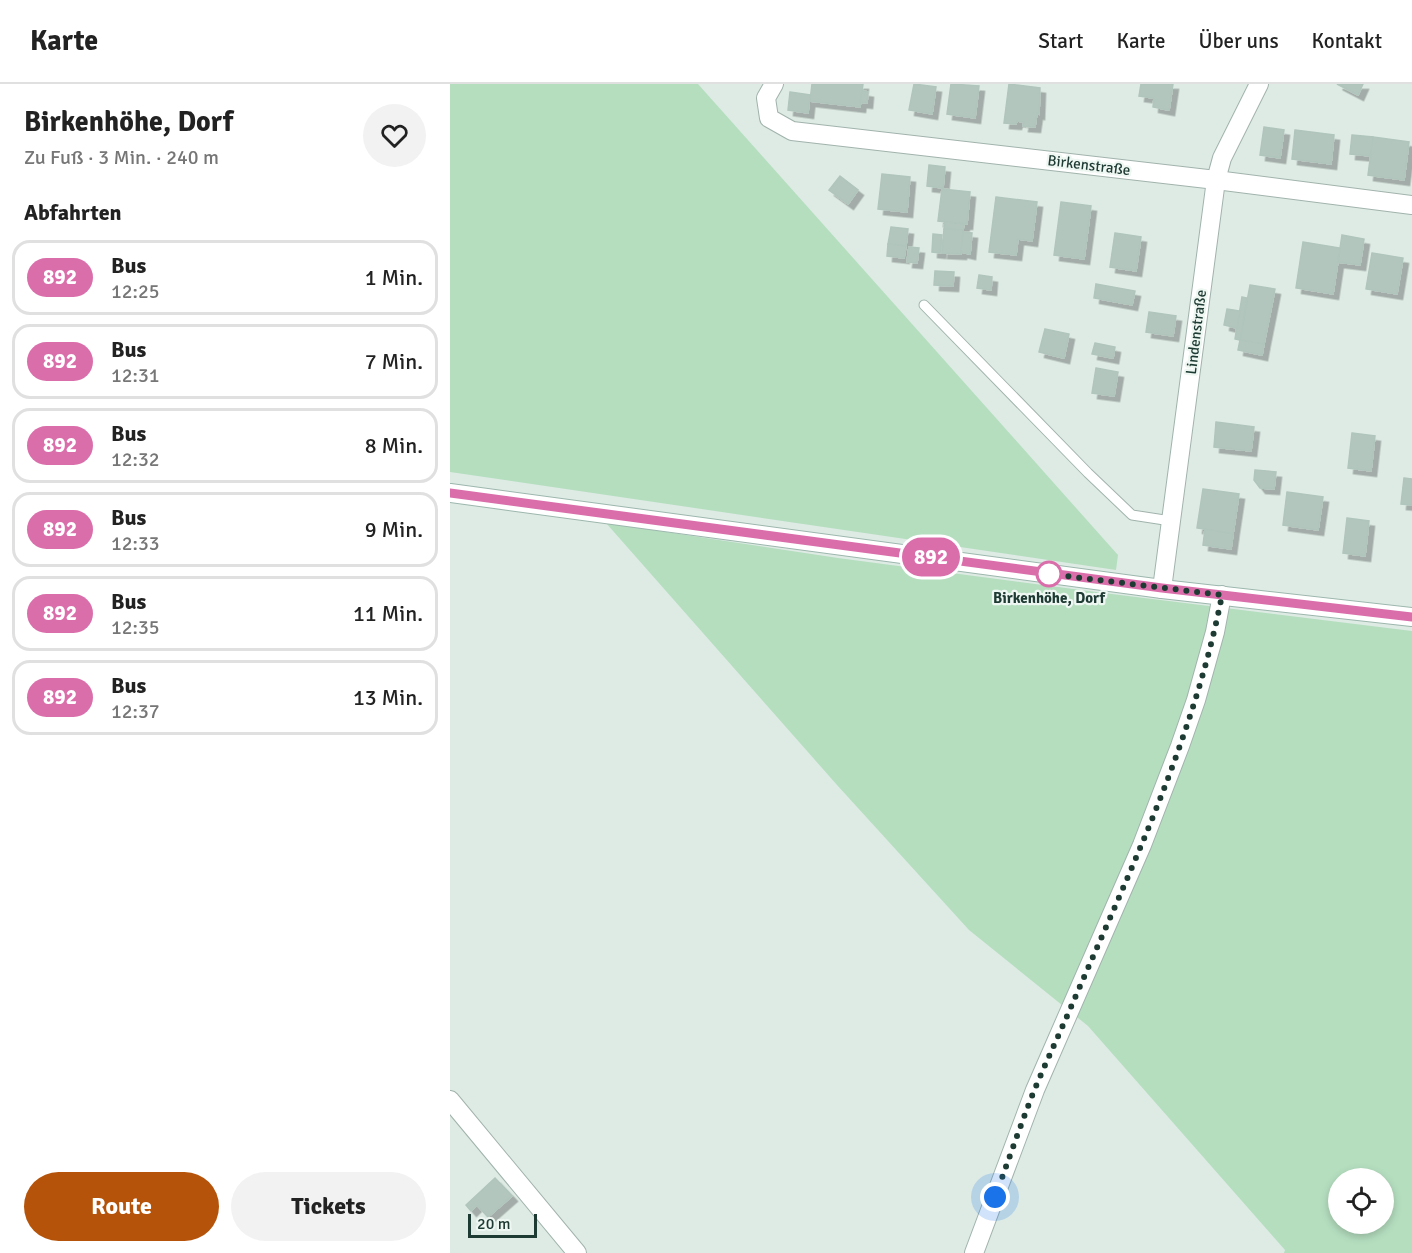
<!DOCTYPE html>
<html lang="de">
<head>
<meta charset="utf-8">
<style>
	body { margin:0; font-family:Signika,sans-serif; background:#f2f2f2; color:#222; height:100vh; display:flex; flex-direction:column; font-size:22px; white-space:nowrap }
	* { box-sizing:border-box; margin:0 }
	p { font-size:20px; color:#767676 }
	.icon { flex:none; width:33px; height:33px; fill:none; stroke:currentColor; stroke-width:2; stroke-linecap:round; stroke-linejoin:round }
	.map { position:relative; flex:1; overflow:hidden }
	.panel { display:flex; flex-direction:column; background:#fff; width:450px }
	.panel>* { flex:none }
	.badge { padding:0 12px; border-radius:20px; font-size:21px; line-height:39px }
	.buttons { position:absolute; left:878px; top:1084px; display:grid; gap:12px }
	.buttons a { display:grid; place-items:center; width:66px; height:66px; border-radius:50%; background:#fff; box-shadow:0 3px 9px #0003; font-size:30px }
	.scale { position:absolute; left:18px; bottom:15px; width:69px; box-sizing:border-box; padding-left:6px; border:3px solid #1e3b33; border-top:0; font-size:16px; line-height:21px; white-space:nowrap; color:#1e3b33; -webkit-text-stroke:4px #eff7f3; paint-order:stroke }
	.you { position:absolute; width:30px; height:30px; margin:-15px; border:4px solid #fff; border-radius:50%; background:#1a73e8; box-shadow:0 0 0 9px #1a73e833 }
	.map>.badge { position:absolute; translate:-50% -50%; box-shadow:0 0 0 3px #fff }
	h2 { padding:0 24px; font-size:22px; line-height:54px }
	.round { display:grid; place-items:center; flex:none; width:63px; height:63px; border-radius:32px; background:#f2f2f2 }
	.overview { display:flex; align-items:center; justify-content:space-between; height:102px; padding:0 24px }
	h1 { font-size:28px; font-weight:700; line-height:45px }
	.cta { display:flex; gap:12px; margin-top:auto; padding:12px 24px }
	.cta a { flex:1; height:69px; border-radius:36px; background:#b45309; color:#fff; font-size:24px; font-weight:700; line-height:69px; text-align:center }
	.cta a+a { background:#f2f2f2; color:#222 }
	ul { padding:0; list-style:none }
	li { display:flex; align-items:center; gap:18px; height:75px; margin:0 12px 9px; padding:0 12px; border:3px solid #e0e0e0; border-radius:18px }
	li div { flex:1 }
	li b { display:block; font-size:22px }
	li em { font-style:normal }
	li .badge { min-width:66px; font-weight:700; text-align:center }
	header { display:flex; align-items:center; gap:36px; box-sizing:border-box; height:84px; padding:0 30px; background:#fff; border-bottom:2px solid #e0e0e0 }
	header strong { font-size:28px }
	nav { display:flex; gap:33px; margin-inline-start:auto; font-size:21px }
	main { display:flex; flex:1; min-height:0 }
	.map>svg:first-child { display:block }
	.green { fill:#b5debf; fill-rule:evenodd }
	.building { fill:#b3c6be; stroke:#b0c5bc; stroke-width:1.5; filter:url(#shadow) }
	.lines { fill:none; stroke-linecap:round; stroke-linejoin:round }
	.lane-casing { stroke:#a1b3ac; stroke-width:11 }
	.street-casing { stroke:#a1b3ac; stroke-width:20 }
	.secondary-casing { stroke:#9cb7ad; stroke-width:20 }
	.lane { stroke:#fff; stroke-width:9 }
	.street { stroke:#fff; stroke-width:18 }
	.secondary { stroke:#fff; stroke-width:18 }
	.line-casing { stroke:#fff; stroke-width:14 }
	.line { stroke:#da6eab; stroke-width:9 }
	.walk { stroke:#1e3b33; stroke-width:6; stroke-dasharray:0 10.8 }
	.stop-dot { fill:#fff; stroke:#da6eab; stroke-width:3 }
	.labels { text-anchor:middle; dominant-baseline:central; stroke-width:4.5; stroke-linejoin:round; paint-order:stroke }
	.street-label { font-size:15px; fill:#1e3b33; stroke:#eff7f3 }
	.stop-label { font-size:15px; font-weight:bold; fill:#1e3b33; stroke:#eff7f3 }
</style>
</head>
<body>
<header>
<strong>Karte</strong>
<nav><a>Start</a><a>Karte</a><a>Über uns</a><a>Kontakt</a></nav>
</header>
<main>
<section class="panel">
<div class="overview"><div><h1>Birkenhöhe, Dorf</h1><p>Zu Fuß · 3 Min. · 240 m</p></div><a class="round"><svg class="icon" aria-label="heart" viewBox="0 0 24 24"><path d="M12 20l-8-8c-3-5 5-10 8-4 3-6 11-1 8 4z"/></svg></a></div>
<h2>Abfahrten</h2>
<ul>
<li><span class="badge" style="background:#da6eab;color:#fff">892</span><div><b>Bus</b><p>12:25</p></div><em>1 Min.</em></li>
<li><span class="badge" style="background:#da6eab;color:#fff">892</span><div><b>Bus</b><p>12:31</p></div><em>7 Min.</em></li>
<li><span class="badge" style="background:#da6eab;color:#fff">892</span><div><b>Bus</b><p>12:32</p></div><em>8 Min.</em></li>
<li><span class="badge" style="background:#da6eab;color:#fff">892</span><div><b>Bus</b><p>12:33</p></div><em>9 Min.</em></li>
<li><span class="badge" style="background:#da6eab;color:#fff">892</span><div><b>Bus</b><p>12:35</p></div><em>11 Min.</em></li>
<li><span class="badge" style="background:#da6eab;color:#fff">892</span><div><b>Bus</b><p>12:37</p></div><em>13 Min.</em></li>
</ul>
<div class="cta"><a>Route</a><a>Tickets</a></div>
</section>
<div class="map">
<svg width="962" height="1169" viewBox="0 0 962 1169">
	<defs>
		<filter id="shadow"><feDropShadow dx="5.5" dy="5.5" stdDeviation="0" flood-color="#0004"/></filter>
	</defs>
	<rect width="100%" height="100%" fill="#deebe5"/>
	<g class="green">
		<polygon points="0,0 248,0 668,471 666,486 0,388"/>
		<path d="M156,439L388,474L662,510L962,547V1169H834L835,1166L638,942L519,846L387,701ZM888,1095H933V1140H888Z"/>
	</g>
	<g class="building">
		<polygon points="362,0 413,0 410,23 360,17"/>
		<polygon points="464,0 486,3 482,30 459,26"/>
		<polygon points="501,0 529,2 525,34 497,30"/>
		<polygon points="559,0 590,4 589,30 587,29 585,43 573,42 574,38 567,37 566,40 554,39"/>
		<polygon points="691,0 723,0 719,26 703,23 704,14 689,12"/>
		<polygon points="887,0 913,0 908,11"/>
		<polygon points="412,7 418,8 417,19 410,18"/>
		<polygon points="340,8 360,11 358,29 338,26"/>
		<polygon points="814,43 834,46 830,74 810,71"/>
		<polygon points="845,46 884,51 881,80 842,75"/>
		<polygon points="902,51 923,53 921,72 900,70"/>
		<polygon points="923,53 959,58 954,96 918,91"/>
		<polygon points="479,81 495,83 493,104 477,102"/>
		<polygon points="432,90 460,93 457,128 428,125"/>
		<polygon points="390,92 408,106 398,120 379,106"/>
		<polygon points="492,105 520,108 517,140 488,137"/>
		<polygon points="546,113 587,118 582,157 568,155 566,171 539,168"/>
		<polygon points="611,118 641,122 634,175 604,171"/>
		<polygon points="495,138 514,140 513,146 494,145"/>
		<polygon points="441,143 458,145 456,162 438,160"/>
		<polygon points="494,145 513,146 511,170 492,169"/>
		<polygon points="513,148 522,149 520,170 511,168"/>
		<polygon points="665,149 691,153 686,187 660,183"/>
		<polygon points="483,150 492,151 490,169 482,168"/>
		<polygon points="892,151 914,155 910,181 888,178"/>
		<polygon points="853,158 890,164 883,210 846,204"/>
		<polygon points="438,160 456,162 454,174 437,172"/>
		<polygon points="459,163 469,164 467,179 457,178"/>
		<polygon points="922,169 953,174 947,210 916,205"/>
		<polygon points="485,187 504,188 503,202 484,201"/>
		<polygon points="529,191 542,193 541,206 527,204"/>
		<polygon points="646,200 685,207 682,221 644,214"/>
		<polygon points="800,201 825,205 814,260 790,256"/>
		<polygon points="792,213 797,214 790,256 785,255"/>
		<polygon points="777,225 790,227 787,244 774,241"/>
		<polygon points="699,228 726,232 723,252 696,248"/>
		<polygon points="595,245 619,250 614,274 589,268"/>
		<polygon points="790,256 814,260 812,271 788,266"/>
		<polygon points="645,259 665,263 663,274 642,270"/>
		<polygon points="646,284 668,288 664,312 642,309"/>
		<polygon points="766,338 804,343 801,367 764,363"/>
		<polygon points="902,349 925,352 921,387 898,384"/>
		<polygon points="805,386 826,388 824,405 810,404 804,396"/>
		<polygon points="954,394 962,395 962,421 951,420"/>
		<polygon points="753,405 789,410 783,450 747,444"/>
		<polygon points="837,408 873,413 868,446 833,441"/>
		<polygon points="897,434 919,437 915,472 893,469"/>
		<polygon points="755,445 783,450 781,465 753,461"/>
		<polygon points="45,1094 62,1112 38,1133 27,1121 21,1127 16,1121"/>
	</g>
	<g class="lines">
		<g class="lane-casing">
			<polyline id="lane" points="474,221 638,389 682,431 721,437"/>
		</g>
		<g class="street-casing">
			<g id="street">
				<polyline points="324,0 316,14 319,34 342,47 766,96 962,121"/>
				<polyline points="712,505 766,96 772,74 809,0"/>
				<polyline points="0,1016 127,1169"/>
				<polyline points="524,1169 585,1006 692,761 730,662 746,616 765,548 772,511"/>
			</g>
		</g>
		<g class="secondary-casing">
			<polyline id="secondary" points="0,409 712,505 962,533"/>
		</g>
		<use href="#lane" class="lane"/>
		<use href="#street" class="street"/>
		<use href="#secondary" class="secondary"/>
	</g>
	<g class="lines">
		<g class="line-casing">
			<polyline id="line" points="0,409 712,504 962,533"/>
		</g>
		<use href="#line" class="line"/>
		<path class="walk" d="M545,1113C558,1078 570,1042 584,1007C596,978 609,951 621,923C679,789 744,655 772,511L599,490"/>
	</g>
	<circle class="stop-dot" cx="599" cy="490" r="12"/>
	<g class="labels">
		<g class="street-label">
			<text transform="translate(639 81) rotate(7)">Birkenstraße</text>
			<text transform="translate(746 248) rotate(-83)">Lindenstraße</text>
		</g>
		<g class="stop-label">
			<text x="599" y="514">Birkenhöhe, Dorf</text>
		</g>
	</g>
</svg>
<div class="buttons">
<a><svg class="icon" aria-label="locate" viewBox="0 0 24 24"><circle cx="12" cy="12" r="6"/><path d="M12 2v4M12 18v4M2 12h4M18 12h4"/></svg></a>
</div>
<div class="scale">20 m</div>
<div class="you" style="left:545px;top:1113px"></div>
<b class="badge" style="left:481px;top:473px;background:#da6eab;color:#fff">892</b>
</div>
</main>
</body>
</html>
